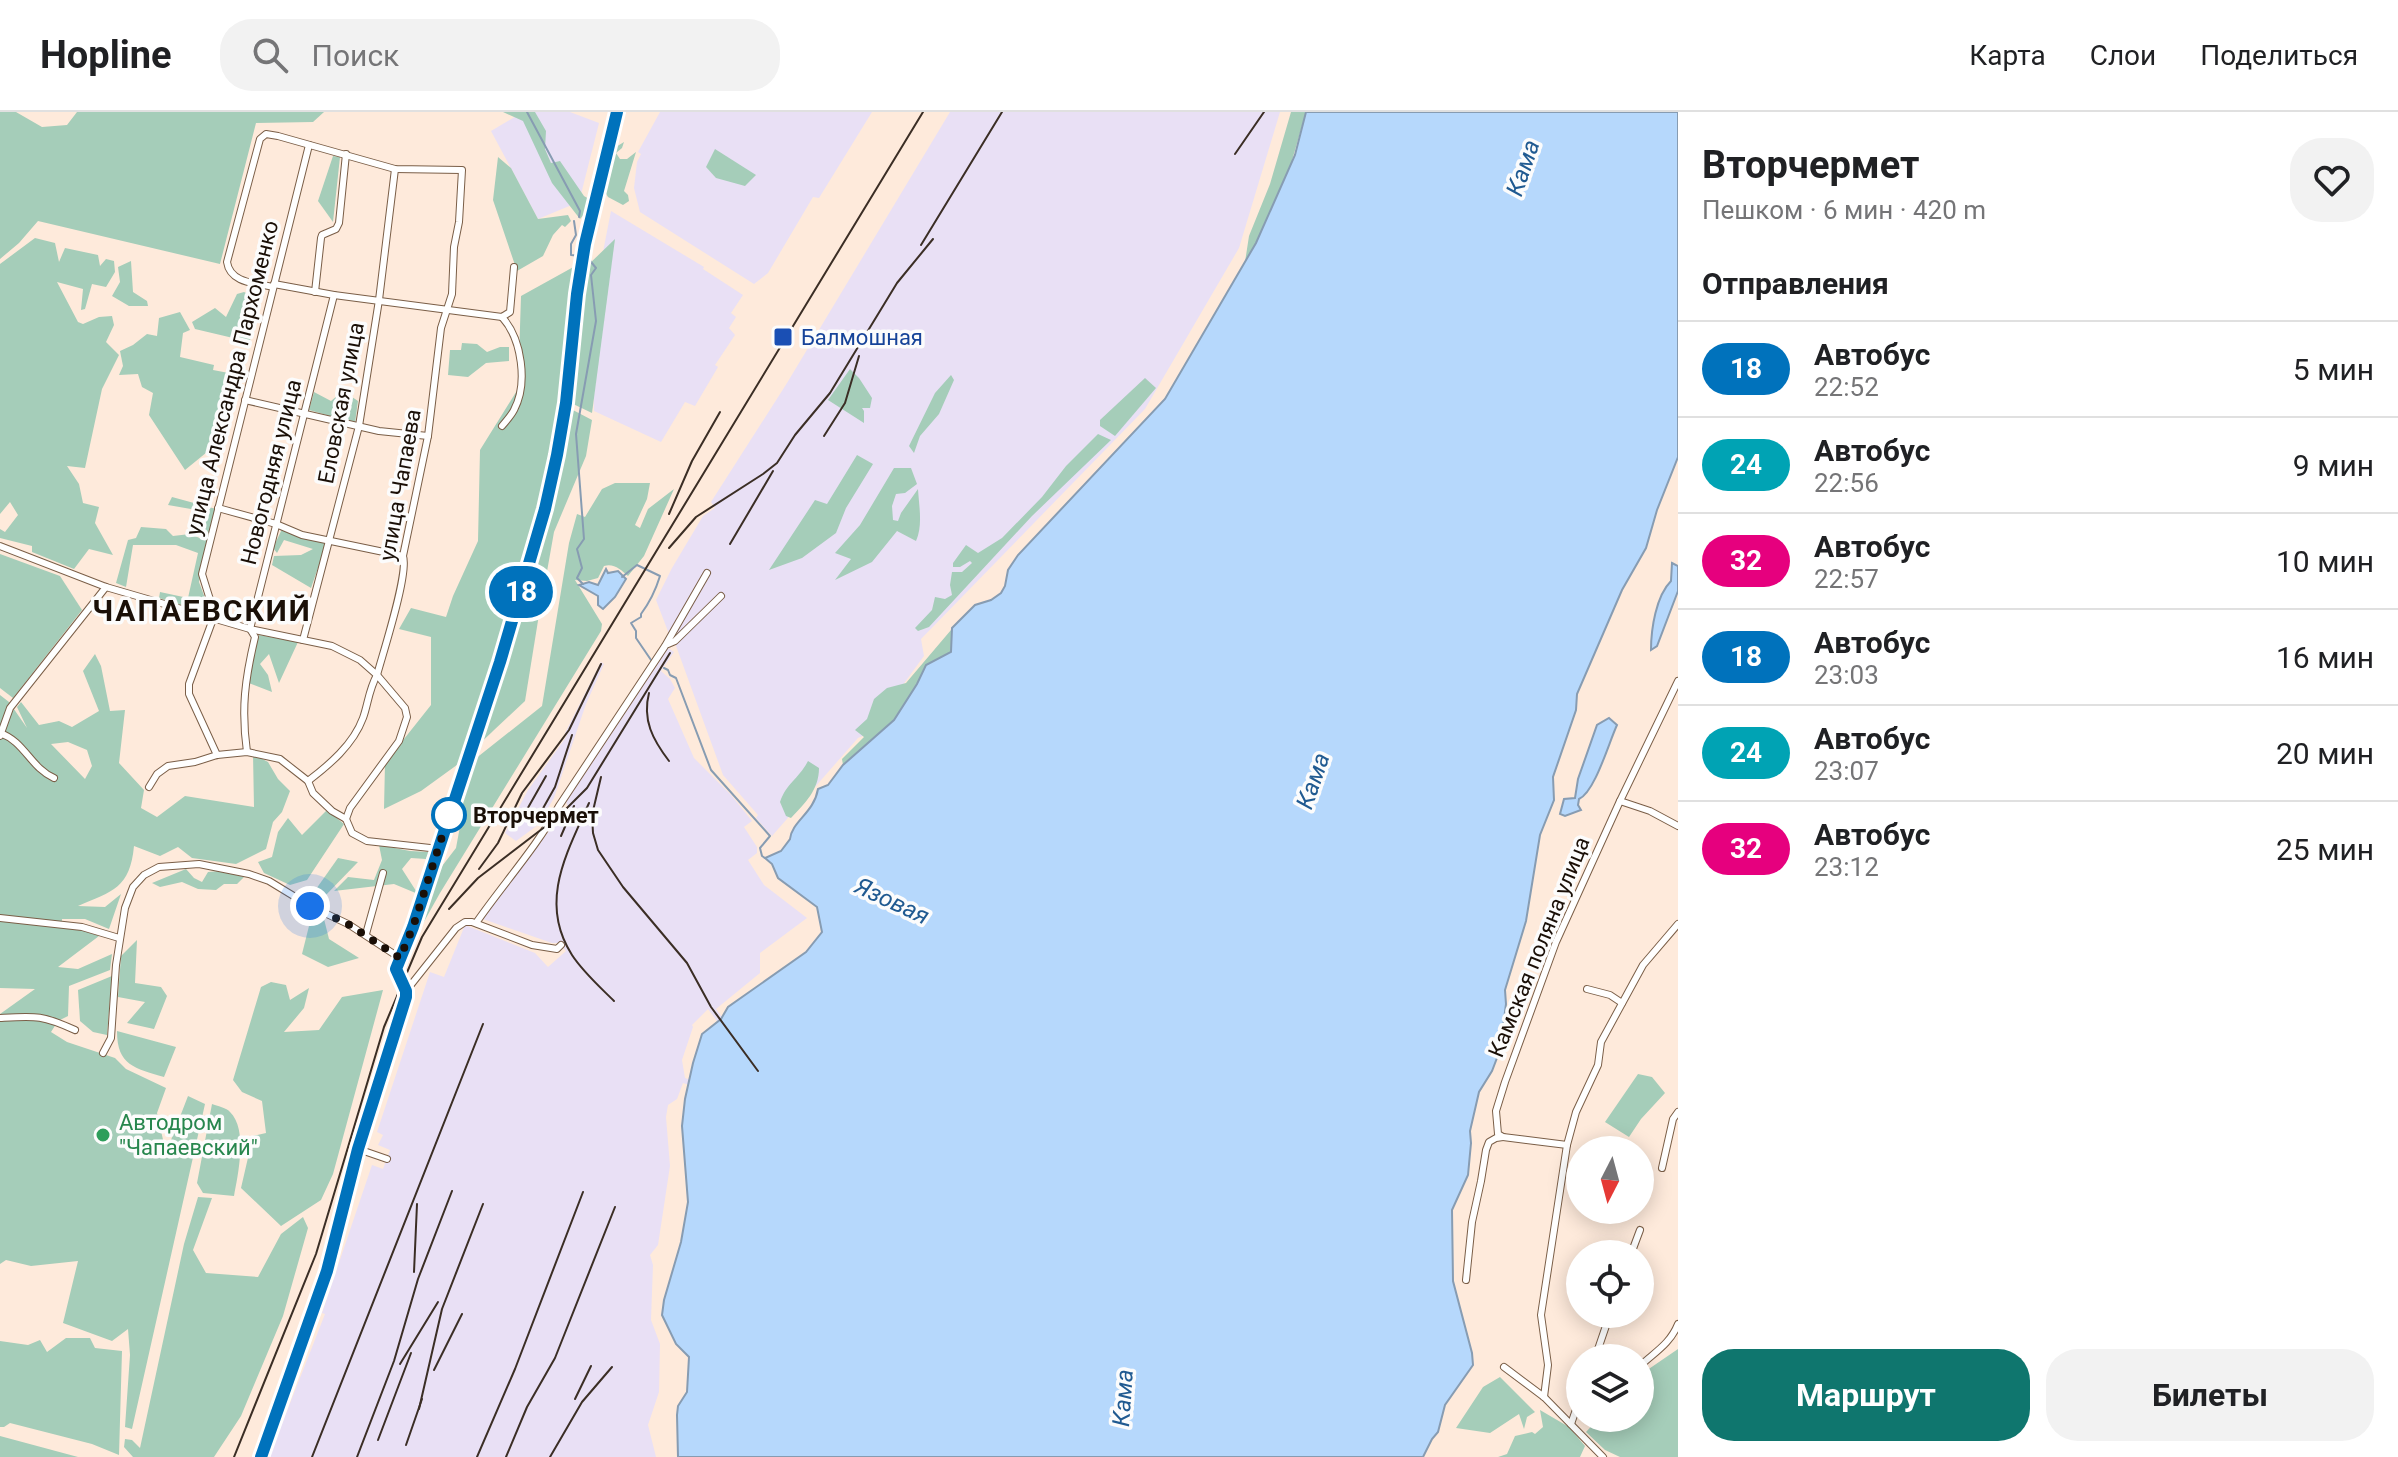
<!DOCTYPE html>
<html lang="ru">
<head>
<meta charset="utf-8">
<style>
	body { margin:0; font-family:Roboto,sans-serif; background:#f2f2f2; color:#202124; height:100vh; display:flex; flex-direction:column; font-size:30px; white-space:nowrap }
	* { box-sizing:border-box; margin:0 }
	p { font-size:26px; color:#757577 }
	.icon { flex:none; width:44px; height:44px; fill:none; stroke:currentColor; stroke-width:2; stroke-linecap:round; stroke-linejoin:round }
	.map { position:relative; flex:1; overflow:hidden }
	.side { display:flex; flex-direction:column; background:#fff; width:720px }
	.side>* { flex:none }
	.badge { padding:0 16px; border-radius:26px; font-size:28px; line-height:52px }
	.needle { width:52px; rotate:186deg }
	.tools { position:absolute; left:1566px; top:1024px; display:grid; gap:16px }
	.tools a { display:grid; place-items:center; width:88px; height:88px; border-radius:50%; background:#fff; box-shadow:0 4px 20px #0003; font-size:40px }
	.you { position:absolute; width:40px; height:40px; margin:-20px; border:6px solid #fff; border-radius:50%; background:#1a73e8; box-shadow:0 0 0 12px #1a73e833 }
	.map>.badge { position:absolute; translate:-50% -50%; box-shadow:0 0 0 4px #fff }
	h2 { padding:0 24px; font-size:30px; line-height:72px }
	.round { display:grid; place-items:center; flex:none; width:84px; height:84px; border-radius:32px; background:#f2f2f2 }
	.summary { display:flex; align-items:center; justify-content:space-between; height:136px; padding:0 24px }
	h1 { font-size:38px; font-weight:700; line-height:60px }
	.primary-button { display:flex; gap:16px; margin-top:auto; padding:16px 24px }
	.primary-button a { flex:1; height:92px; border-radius:32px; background:#0f766e; color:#fff; font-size:32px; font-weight:700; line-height:92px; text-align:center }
	.primary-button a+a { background:#f2f2f2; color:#202124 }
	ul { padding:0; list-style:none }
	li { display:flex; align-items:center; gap:24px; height:96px; padding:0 24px; border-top:2px solid #e0e0e0 }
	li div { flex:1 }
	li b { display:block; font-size:30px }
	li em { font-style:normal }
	li .badge { min-width:88px; font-weight:700; text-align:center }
	header { display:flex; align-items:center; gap:48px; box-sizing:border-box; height:112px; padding:0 40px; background:#fff; border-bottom:2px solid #e0e0e0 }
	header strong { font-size:38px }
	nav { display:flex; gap:44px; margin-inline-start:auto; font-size:28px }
	.search { width:560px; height:72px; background:#f2f2f2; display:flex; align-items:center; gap:20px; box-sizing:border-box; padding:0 28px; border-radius:32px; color:#757577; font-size:30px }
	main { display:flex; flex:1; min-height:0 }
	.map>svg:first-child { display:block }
	.industrial { fill:#e9e0f5 }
	.green { fill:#a5cdb9; fill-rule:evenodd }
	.water { fill:#b6d8fc; stroke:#879cb2; stroke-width:2 }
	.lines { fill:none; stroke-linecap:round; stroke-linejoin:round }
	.stream { stroke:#879cb2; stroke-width:2 }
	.minor-casing { stroke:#7a5e47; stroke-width:8 }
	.major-casing { stroke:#fff; stroke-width:11 }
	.minor { stroke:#fff; stroke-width:6 }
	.major { stroke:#ecd78e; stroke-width:9 }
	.rail { stroke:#3b2e25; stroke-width:2 }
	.line-casing { stroke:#fff; stroke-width:18 }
	.line { stroke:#0072bc; stroke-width:12 }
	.walk { stroke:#1a0f07; stroke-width:8; stroke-dasharray:0 14.4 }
	.transit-dot { fill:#1a4fb4; stroke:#fcfcfc; stroke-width:3 }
	.stop-dot { fill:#fff; stroke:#0072bc; stroke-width:4 }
	.leisure-dot { fill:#2e9e5b; stroke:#fcfcfc; stroke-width:3 }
	.labels { text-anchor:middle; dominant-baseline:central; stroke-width:7; stroke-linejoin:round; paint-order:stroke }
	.transit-label { font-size:22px; fill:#164399; stroke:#fcfcfc; text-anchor:start }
	.street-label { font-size:22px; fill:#1a0f07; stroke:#fcfcfc }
	.stop-label { font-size:22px; font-weight:bold; fill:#1a0f07; stroke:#fcfcfc; text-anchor:start }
	.leisure-label { font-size:22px; fill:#27864d; stroke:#fcfcfc; text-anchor:start }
	.water-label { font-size:24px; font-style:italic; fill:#205a91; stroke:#fcfcfc }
	.district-label { font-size:30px; font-weight:bold; letter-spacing:2px; fill:#1a0f07; stroke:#fcfcfc }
</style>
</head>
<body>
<header>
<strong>Hopline</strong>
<div class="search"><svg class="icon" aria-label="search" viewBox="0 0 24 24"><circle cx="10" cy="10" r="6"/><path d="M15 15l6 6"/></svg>Поиск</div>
<nav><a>Карта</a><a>Слои</a><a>Поделиться</a></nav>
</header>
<main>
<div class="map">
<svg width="1678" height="1345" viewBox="0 0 1678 1345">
	<rect width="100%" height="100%" fill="#feeadb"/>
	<g class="industrial">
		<polygon points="523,0 570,0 599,11 579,90 538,107 491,19"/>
		<polygon points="660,0 872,0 819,86 813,85 768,161 754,172 640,100 634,76 637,50 641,42 638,40"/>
		<polygon points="950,0 1280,0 1239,136 1145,297 921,527 924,544 867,622 858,626 772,724 756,706 758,703 723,663 675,531 669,522 656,488 672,456 703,404 715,396 711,390 787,271"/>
		<polygon points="611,99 704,155 703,157 743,183 731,201 736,205 729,216 735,223 715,253 718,255 695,294 685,290 661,330 594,299 591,201"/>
		<polygon points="668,536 674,540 661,559 670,567 675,576 668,587 694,646 731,683 752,709 744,715 757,735 757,741 748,748 764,773 807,806 760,841 760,861 716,897 761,959 757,963 708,897 692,913 693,915 682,948 685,966 694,969 692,974 683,971 677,987 668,993 666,1005 670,1054 658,1133 650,1143 653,1153 651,1208 660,1232 659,1280 648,1313 656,1345 269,1345 325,1202 322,1201 372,1053 383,1057 390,1038 378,1033 383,1023 377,1020 430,860 444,865 465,813 535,841 548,855 566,839 559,831 552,831 483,807 558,707 569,697 566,690"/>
		<polygon points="601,550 604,552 586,592 554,686 538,713 516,729 505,721 528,678 564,628 567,623 565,621"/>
	</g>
	<g class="green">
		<polygon points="0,0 16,0 42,15 67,13 77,0 324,0 313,10 256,11 220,152 38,109 19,131 0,147"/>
		<polygon points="503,0 535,0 546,19 545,37 551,51 560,49 584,84 589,87 587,99 580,107 552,71 523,9"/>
		<polygon points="1291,0 1306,0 1289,59 1256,131 1245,150 1249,124 1270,72"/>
		<polygon points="624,30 622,36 616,41 620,47 627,47 636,40 624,79 628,83 629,89 623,93 608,85 604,78 611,38"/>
		<polygon points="715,37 756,63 745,74 716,66 706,55"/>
		<polygon points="333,44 340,45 333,110 318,89"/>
		<polygon points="498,45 511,56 538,107 568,103 571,109 565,115 562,113 553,123 543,144 517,159 493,88"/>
		<polygon points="35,126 55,131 59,150 65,136 98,143 100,154 106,147 114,149 115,160 106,175 92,172 85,197 81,198 83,177 57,170 78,210 83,212 99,205 112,204 114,213 106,230 119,243 102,277 85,356 67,354 79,372 83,391 99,395 95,411 113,443 89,437 74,457 32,440 32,434 0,426 0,417 5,420 18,403 10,390 0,402 0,152"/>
		<polygon points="615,127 592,301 571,291 582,175 585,156"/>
		<polygon points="131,149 133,180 147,189 148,194 129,194 112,184 120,170 118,155"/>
		<polygon points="577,153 572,180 563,293 552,346 515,486 461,650 421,679 384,697 385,651 431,593 431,525 399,517 411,496 446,505 453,484 478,429 480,338 518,277 521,184"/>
		<polygon points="244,180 256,186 250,230 195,217 192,210 215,196 226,205 237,182"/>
		<polygon points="180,200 190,218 183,221 180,245 214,253 213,258 234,262 235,289 223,327 185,358 149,303 153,281 142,275 138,262 119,263 123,254 120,239 133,233 147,222 157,224 159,206"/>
		<polygon points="462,231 477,232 487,240 500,235 509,235 509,249 486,251 468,265 448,263 450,238 461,238"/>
		<polygon points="850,257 859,266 872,286 870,296 862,296 864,299 864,311 828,288"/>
		<polygon points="951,263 954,268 939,302 920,324 914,341 909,334 935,281"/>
		<polygon points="1145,266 1156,276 1115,324 1100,314 1100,308"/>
		<polygon points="343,279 358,289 355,311 309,298 314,280 331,289"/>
		<polygon points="571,297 592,308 586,344 554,420 543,482 534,481 528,467 557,367"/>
		<polygon points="1098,322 1111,328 1032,404 929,515 918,519 915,516 932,498 935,485 945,487 952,483 950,473 952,460 962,460 972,451 970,449 960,455 953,455 953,451 966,433 978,441 1002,426 1042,385 1066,354"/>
		<polygon points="857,343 873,352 846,396 836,421 802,446 769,458 815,388 827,392"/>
		<path d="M894,356H911L917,372L905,381L896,382L892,394L893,408L898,409L901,401L918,377C919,394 923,414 916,429L897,419L872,450L835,468L851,447L835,441L860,413Z"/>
		<path d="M615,371H650L647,387L635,413L640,416L648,397L674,377L644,444L628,464C621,458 614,451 604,454L598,466L587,469L575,468L602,512L601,519L440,781L416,824L439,758L456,736L461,709L454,705L470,651L542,594L569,431L577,402L585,405L602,377Z"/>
		<polygon points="172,385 216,397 199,470 209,497 191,496 159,486 160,480 188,486 198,441 176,433 133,433 126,475 116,471 128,428 136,426 141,415 166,417 173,424 190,422 202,427 208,400 168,393"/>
		<polygon points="282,417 327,430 311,476 272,453 274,444 301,443 313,437 284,428 277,441 273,436"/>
		<polygon points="0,442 60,464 82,498 13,586 0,576"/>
		<polygon points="524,484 542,484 525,589 475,636"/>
		<polygon points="951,518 951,540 924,556 917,572 894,608 843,653 842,647 864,625 855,618 867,607 874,587 887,576 906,571"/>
		<polygon points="259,523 298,530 279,571 269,542 260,552 268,563 272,580 246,570"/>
		<path d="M95,542L101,554L110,599L125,598L119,651L144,678L141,696L157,705L185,684L254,695L253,642L268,650L278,667L290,679L282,700L273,710L266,737L236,752L192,746L178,735L160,744L134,734C130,776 113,779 78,794L105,795L121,782L109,817L85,807H62V814L80,817L99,824L58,855L78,857L112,842L110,858L69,874L68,904L58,909L51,920L67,930L115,946L126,957L166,976L157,1001L166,1041L188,984L205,992L132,1317L125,1315L130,1243L128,1217L112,1229L63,1211L78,1149L31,1154L6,1148L0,1152V902L35,877L0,876V583L9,590L27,616L17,595L21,590L39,613L59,609L72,615L99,599L83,559ZM68,630L87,638L92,654L85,667L51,632Z"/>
		<path d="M808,649L819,656C819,678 805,691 791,706L786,704L780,690C787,670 798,668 808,649Z"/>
		<polygon points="327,698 344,712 307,768 290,773 264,761 258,750 272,745 278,720 288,706 302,723"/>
		<polygon points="379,733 410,739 429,740 426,747 411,746 402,757 418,782 394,772 334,779 348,765 374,768 382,748"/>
		<polygon points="338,746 358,750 323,786 314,780"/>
		<polygon points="186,757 194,766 202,770 208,760 220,759 244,765 237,772 224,772 216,778 198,777 182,770 160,775 152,771"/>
		<polygon points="324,807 329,827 359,846 328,855 302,842 309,814"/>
		<polygon points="137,828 135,871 161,875 167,884 154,917 127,911 145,890 118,885 121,844"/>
		<polygon points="112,864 107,923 93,920 80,909 78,878"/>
		<polygon points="271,870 286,873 290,888 309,876 304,896 284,920 319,918 342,885 383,878 333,1062 321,1088 281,1114 241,1076 253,1024 266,1021 262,989 242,980 233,968 261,875"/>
		<path d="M117,919L176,935L164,965C135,956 117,954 117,919Z"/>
		<polygon points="1638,962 1652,965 1665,981 1641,1007 1629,1025 1605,1010"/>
		<path d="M212,992C217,994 227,996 230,1000C248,1017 238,1063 234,1084L203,1081L197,1071Z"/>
		<polygon points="198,1085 212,1086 193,1138 206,1161 258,1165 281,1122 303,1105 308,1116 283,1204 241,1304 214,1345 133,1345 124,1335 125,1327 132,1328 140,1336 184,1132"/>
		<polygon points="66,1226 90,1226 95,1236 122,1239 119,1343 92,1332 10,1311 4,1315 0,1315 0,1229 28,1233 40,1228 47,1240"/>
		<polygon points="1678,1237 1678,1345 1620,1345 1605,1338 1586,1320 1599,1306 1640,1306 1640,1263"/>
		<polygon points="1500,1265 1535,1300 1527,1305 1524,1317 1519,1302 1490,1321 1456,1316 1483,1275"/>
		<polygon points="1540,1298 1569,1315 1585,1334 1580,1345 1498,1345 1507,1342 1515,1324 1532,1320 1535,1322 1543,1315"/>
		<polygon points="0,1324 78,1345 0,1345"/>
	</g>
	<g class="water">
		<path d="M1306,0H1678V345L1657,398L1646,436L1622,478L1577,582L1576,598L1553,665L1554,688L1540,723L1526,809L1505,878L1506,892L1500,938L1492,959L1479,980L1470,1019L1471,1031L1468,1063L1452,1098L1453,1169L1472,1241L1473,1253L1445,1293L1438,1320L1432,1327L1423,1345H678L677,1303L678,1294L687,1280L689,1245L676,1232L662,1203L664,1188L681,1130L688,1090L682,1014L685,987L693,951L702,922L721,907L728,895L806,840L822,820L817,795L778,766L772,752L765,746L781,739L790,727C792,709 814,701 818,677L828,673L843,653L894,608L917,572L926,553L951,540L952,516L975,493L991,488L1001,481L1005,474L1008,458L1018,443L1165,287L1256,131L1295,43Z"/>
		<path d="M1672,451L1678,454V479L1657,534L1651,538C1651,517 1656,484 1671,469Z"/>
		<polygon points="606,457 608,461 618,459 626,467 615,485 603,497 598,493 598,484 579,473 589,470 598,473"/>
		<path d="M1609,606L1617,613C1609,630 1595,680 1579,687L1578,693L1581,698L1565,704L1560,702L1564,687L1575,686L1578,667L1597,613Z"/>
	</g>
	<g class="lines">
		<g class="stream">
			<polyline points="527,0 580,99 579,105"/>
			<polyline points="574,109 576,123 571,132 571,143 581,144"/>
			<path d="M622,465L637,453L660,464C656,477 650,490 641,502V505L631,511L636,519V526L651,548"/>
			<polyline points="583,472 577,466 582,456 577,437 584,427 576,322 596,209 591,163 596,156 587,145"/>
			<polyline points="664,556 668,558 670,563 676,566 711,658 770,724 760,736 762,744 765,746"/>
		</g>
		<g class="minor-casing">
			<g id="minor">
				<polyline points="274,172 334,183 502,205"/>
				<path d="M273,175C255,171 230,171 227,150L260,27L266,22L278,24L395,57L462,58L459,110L454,135L452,182L441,216L428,324L403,444C409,461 383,541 377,563C369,577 368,592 363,606C353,633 329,653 308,669"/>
				<polyline points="315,180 321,126 322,123 336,117 339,111 346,42"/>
				<polyline points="502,205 510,200 514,155"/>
				<polyline points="245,288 379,319 428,324"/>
				<path d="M502,314C506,309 511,304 514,298C528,272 522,227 502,205"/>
				<polyline points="218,396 276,412 302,423 403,444"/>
				<polyline points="0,434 106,475 250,517 332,534 360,548 377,563 405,596 407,605 399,629 350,696 346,707"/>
				<polyline points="303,528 359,314 379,188 395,57"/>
				<polyline points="668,532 675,529 721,484"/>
				<path d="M0,621C24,629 31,656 54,666"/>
				<polyline points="0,624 10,596 106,475"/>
				<path d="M247,640C241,597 245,567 255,525L250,517L334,183"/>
				<polyline points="217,643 189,582 189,572 213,507 212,494 202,462 309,33"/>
				<polyline points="149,675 157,662 168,654 195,650 217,643 247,640 280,647 308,669 313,681 332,699 346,707 352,721 367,729 439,737"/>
				<polyline points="1620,689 1678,569"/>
				<polyline points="0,806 82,815 119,826"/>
				<path d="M476,811C503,772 536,736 559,694L665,534L707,461"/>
				<polyline points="366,822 383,761"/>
				<polyline points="1587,877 1610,883 1622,891"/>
				<polyline points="406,879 456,816 465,810 472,810 532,833 557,837 561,833"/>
				<path d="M0,906C36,904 42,903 75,918"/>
				<polyline points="103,941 111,926 116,853 125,796 133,775 144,763 159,755 199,752 249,762 269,769 310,794 348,812 400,846"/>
				<polyline points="1567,1033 1576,1000 1598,953 1601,930 1643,853 1678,812"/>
				<polyline points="358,1037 387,1047"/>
				<polyline points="1662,1056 1673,1007 1678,1000"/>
				<polyline points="1631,1142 1640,1118"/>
				<polyline points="1466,1168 1472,1110 1481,1069 1486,1038 1489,1030 1496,1026 1503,1025"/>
				<polyline points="1595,1246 1610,1202"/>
				<path d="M1640,1254C1655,1240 1670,1232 1678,1212"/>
				<polyline points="1504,1255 1544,1285 1603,1345"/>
				<polyline points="1544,1285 1548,1253 1541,1203 1567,1033 1503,1025 1498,1022 1496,999 1505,970 1556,830 1620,689 1650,699 1678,714"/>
				<polyline points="1571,1312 1580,1286"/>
			</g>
		</g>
		<g class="major-casing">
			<polyline id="major" points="261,1345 327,1159 358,1037 406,885 406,879 396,857 413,815 500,550 545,397 557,343 566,291 577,182 585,132 617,0"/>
		</g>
		<use href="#minor" class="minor"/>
		<use href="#major" class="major"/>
		<g class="rail">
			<polyline points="1235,42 1264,0"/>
			<polyline points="921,133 1002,0"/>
			<polyline points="824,324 845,291 859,244"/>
			<polyline points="669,402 692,349 720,300"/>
			<polyline points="730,432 773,359"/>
			<polyline points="669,436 696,405 763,362 777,351 795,323 830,281 897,171 933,127"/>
			<path d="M649,581C642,608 653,628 669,649"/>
			<polyline points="601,665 592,703 593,721 598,738 623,775 687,851 711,895 758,959"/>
			<path d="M589,691C567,741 538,790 572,843C583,860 600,875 614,889"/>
			<polyline points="525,701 546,664"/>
			<polyline points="537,707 555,675 572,623"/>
			<polyline points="561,724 574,694"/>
			<polyline points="479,757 498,731 522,681 569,618 601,552"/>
			<polyline points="449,797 478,766 559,704 587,676 670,541"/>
			<polyline points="414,1160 417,1092"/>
			<polyline points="400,1252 438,1190"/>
			<polyline points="434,1258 462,1202"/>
			<polyline points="575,1287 591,1254"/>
			<polyline points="419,1297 442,1197 483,1092"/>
			<polyline points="378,1328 411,1241"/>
			<polyline points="406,1333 422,1287"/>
			<polyline points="234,1345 316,1142 384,915 422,825 923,0"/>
			<polyline points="312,1345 483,912"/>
			<polyline points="357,1345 394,1249 418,1167 452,1079"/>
			<polyline points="477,1345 515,1257 583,1080"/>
			<polyline points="506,1345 527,1295 555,1246 615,1095"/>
			<polyline points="550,1345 582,1290 612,1255"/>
		</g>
	</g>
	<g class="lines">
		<g class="line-casing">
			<polyline id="line" points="261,1345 327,1159 358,1037 406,885 406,879 396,857 413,815 500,550 545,397 557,343 566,291 577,182 585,132 617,0"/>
		</g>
		<use href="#line" class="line"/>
		<polyline class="walk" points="310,794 348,812 400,846 413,815 449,703"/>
	</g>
	<rect class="transit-dot" x="773" y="215" width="20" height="20" rx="4"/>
	<circle class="stop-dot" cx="449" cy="703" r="16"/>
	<circle class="leisure-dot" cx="103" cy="1023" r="8"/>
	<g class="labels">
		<g class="transit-label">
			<text x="801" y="225">Балмошная</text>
		</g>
		<g class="street-label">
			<text transform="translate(232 266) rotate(-76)">улица Александра Пархоменко</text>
			<text transform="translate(341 291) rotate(-79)">Еловская улица</text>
			<text transform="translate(271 360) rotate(-76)">Новогодняя улица</text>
			<text transform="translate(400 373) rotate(-80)">улица Чапаева</text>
			<text transform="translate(1539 835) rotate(-68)">Камская поляна улица</text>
		</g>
		<g class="stop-label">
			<text x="473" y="703">Вторчермет</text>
		</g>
		<g class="leisure-label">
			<text x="119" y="1010">Автодром<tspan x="119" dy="25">"Чапаевский"</tspan></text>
		</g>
		<g class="water-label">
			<text transform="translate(1523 56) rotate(-71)">Кама</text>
			<text transform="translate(1313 669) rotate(-71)">Кама</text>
			<text transform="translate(892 789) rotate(25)">Язовая</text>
			<text transform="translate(1123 1286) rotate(-86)">Кама</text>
		</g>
		<g class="district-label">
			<text x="202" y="498">ЧАПАЕВСКИЙ</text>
		</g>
	</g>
</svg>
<div class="tools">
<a><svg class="needle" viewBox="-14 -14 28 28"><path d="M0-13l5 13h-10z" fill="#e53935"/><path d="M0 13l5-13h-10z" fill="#757577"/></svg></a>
<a><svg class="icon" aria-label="locate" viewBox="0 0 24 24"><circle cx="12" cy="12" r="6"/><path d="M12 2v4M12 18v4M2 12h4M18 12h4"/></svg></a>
<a><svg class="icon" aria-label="layers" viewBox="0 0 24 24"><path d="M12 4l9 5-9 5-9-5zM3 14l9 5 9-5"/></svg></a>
</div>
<div class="you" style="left:310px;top:794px"></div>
<b class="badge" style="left:521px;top:480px;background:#0072bc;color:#fff">18</b>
</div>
<section class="side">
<div class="summary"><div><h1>Вторчермет</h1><p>Пешком · 6 мин · 420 m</p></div><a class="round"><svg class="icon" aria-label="heart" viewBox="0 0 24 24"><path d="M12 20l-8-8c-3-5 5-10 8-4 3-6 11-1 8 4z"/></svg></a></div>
<h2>Отправления</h2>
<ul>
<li><span class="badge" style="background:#0072bc;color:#fff">18</span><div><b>Автобус</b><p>22:52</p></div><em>5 мин</em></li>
<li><span class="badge" style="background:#00a3b4;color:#fff">24</span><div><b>Автобус</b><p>22:56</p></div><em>9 мин</em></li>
<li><span class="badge" style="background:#e6007e;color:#fff">32</span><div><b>Автобус</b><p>22:57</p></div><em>10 мин</em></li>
<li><span class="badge" style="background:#0072bc;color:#fff">18</span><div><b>Автобус</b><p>23:03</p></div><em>16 мин</em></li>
<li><span class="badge" style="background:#00a3b4;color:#fff">24</span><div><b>Автобус</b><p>23:07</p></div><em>20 мин</em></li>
<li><span class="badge" style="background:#e6007e;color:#fff">32</span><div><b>Автобус</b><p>23:12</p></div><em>25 мин</em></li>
</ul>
<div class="primary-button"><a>Маршрут</a><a>Билеты</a></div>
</section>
</main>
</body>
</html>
